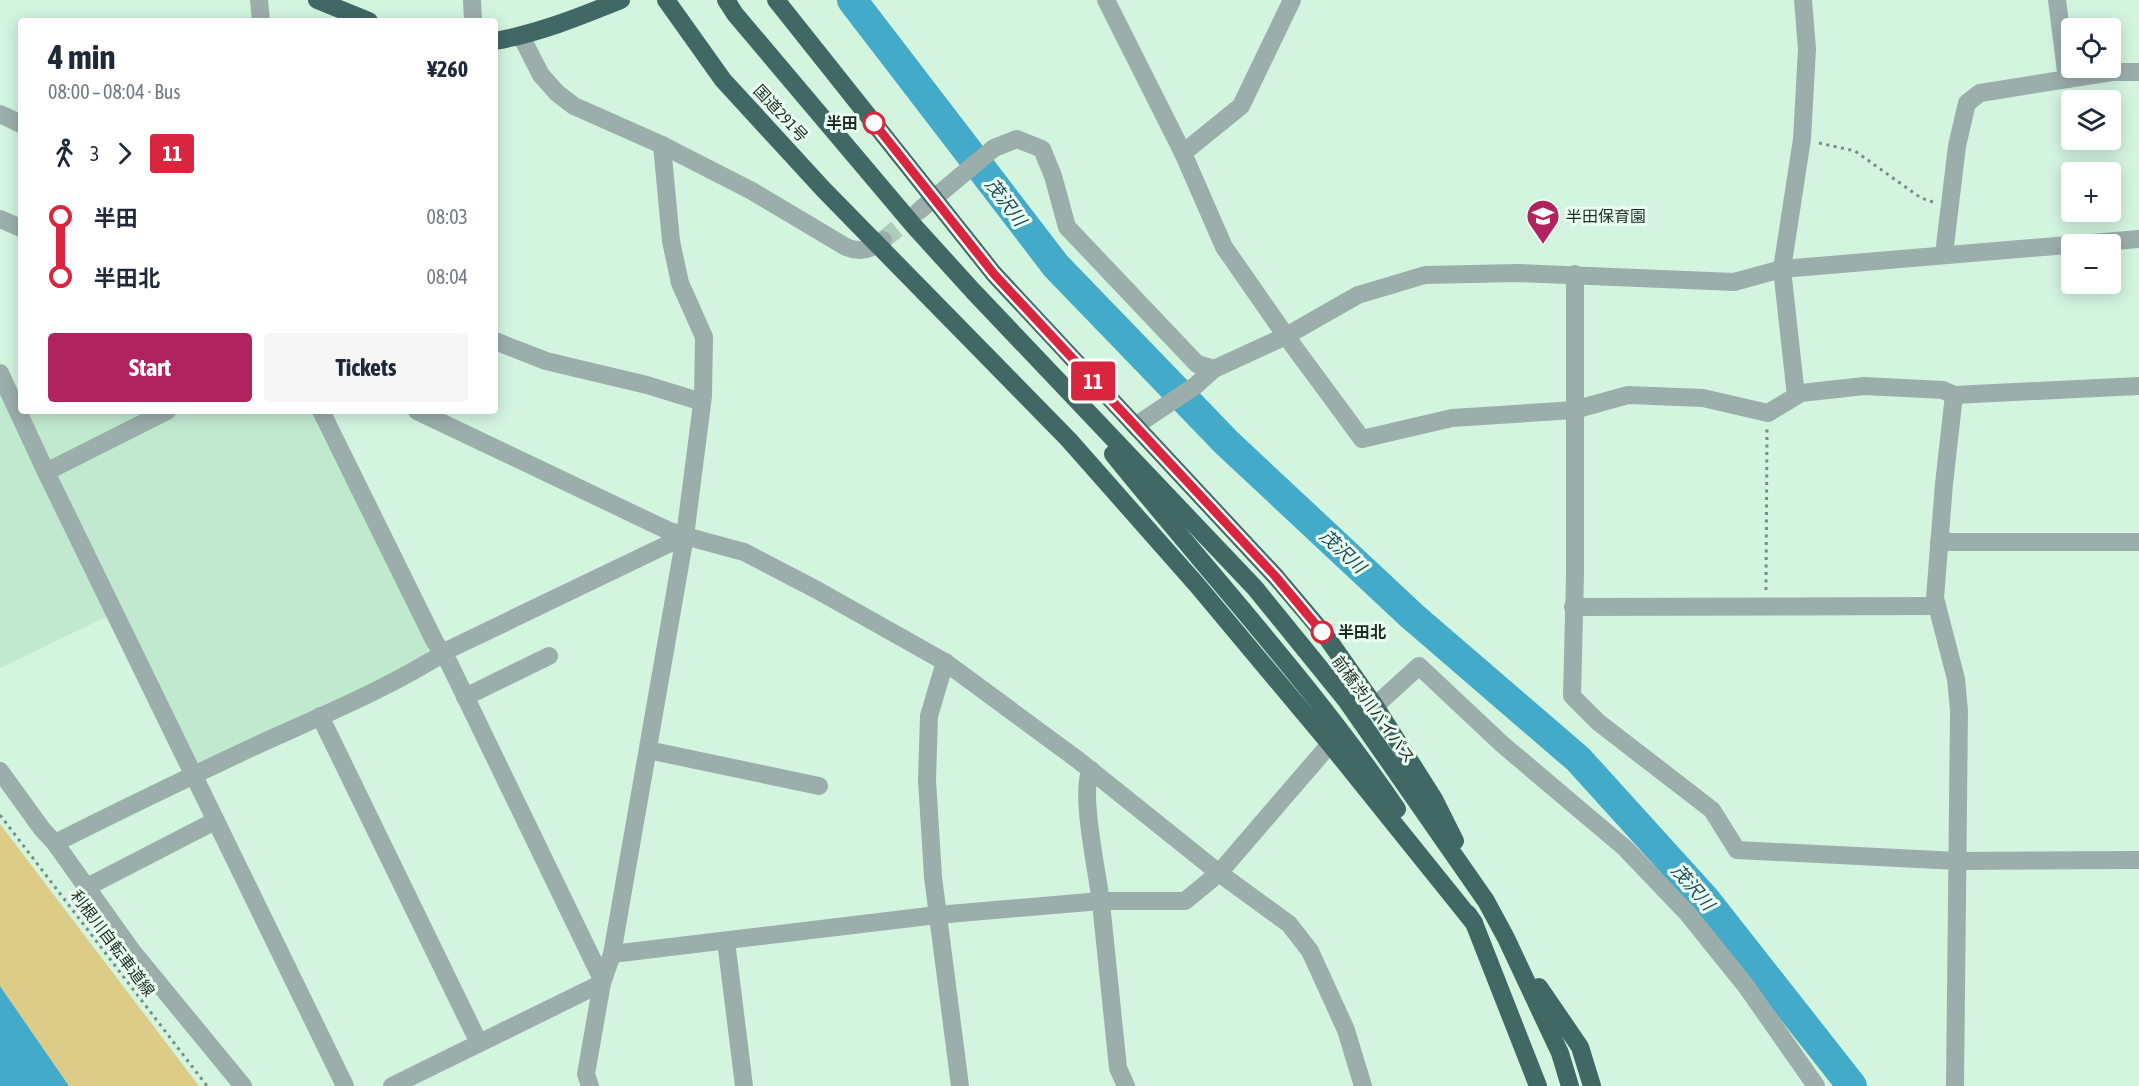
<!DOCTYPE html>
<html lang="en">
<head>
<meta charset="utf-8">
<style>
	body { margin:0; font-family:"Asap Condensed","Noto Sans JP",sans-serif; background:#f6f6f7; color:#1f2937; height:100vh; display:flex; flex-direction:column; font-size:22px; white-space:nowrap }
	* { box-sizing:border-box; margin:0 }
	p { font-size:20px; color:#747a83 }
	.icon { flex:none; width:33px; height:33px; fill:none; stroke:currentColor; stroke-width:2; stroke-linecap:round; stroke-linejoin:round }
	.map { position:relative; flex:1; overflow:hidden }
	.sheet { position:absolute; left:18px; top:18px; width:480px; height:396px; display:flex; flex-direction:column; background:#fff; border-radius:6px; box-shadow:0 3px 15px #0003 }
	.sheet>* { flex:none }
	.badge { padding:0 12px; border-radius:4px; font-size:21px; line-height:39px }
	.tools { position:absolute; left:2061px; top:18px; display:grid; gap:12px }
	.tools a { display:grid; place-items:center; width:60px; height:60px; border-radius:6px; background:#fff; box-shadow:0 3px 15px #0003; font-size:30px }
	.map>.badge { position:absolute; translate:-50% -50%; box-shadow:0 0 0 3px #fff }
	.legs { display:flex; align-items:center; gap:9px; height:66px; padding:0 30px; font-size:20px }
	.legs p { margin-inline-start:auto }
	.head { display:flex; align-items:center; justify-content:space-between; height:102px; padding:0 30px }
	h1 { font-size:33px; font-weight:700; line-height:45px }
	.button { display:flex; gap:12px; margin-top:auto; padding:12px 30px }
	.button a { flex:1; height:69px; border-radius:6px; background:#b0235f; color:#fff; font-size:24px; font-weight:700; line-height:69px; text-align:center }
	.button a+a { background:#f6f6f7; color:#1f2937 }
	ul { padding:0 30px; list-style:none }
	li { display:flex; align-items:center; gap:21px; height:60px; font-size:22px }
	li i { display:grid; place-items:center; width:9px; height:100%; margin:0 8px; background:currentColor }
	li i::after { content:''; width:15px; height:15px; margin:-8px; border:4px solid; border-radius:50%; background:#fff }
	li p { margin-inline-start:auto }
	li:first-child i { background:linear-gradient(#0000 50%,currentColor 0) }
	li:last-child i { background:linear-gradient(currentColor 50%,#0000 0) }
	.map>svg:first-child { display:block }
	.built { fill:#c1e9d0 }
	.green { fill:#ddcc87 }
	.water { fill:#43aac9 }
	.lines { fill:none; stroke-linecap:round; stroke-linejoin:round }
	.river { stroke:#43aac9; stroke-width:30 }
	.minor-tunnel { stroke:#afccba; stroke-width:18; stroke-dasharray:18 9; stroke-linecap:butt }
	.path { stroke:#778d80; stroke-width:3; stroke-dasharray:3 4.5; stroke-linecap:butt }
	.minor { stroke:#9caeac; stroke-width:18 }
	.highway { stroke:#416865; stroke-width:18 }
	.line-1-casing { stroke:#fff; stroke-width:14 }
	.line-1 { stroke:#d7263d; stroke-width:9 }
	.stop-1-dot { fill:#fff; stroke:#d7263d; stroke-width:3 }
	.labels { text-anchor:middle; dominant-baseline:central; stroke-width:6; stroke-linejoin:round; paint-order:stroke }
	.street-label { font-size:16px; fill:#1e2a23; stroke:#eafef2 }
	.stop-label { font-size:16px; font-weight:bold; fill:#1e2a23; stroke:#eafef2; text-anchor:end }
	.poi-label { font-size:16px; fill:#1e2a23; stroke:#eafef2; text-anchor:start }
	.water-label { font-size:18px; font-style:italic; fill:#1c4856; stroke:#eafef2 }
</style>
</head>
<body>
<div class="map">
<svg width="2139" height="1086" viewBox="0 0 2139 1086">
	<rect width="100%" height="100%" fill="#d3f5e0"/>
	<g class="built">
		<polygon points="0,392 108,616 0,668"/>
		<polygon points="23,411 310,411 429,645 426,658 199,767"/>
	</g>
	<polygon class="green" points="0,824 199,1086 69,1086 0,986"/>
	<polygon class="water" points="0,986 69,1086 0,1086"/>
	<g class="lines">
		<polyline class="river" points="852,0 1056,266 1227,443 1412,616 1578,759 1705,899 1852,1086"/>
		<polyline class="minor-tunnel" points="883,240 919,211"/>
		<g class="path">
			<polyline points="1819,143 1855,151 1921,198 1933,202"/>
			<polyline points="1766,590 1767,428"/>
			<polyline points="0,815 207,1086"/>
		</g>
		<g class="minor">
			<polyline points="259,0 261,21"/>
			<polyline points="472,0 473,21"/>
			<polyline points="1106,0 1183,153 1224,247 1286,336 1362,439 1452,418 1574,410 1628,395 1703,398 1768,413 1801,393 1864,386 1943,390 1954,395 2139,386"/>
			<polyline points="2057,0 2067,79"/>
			<path d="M521,36L541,75L557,93L574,106L662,145L752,191L846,247C860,253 871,250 883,240"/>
			<polyline points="0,114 21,124"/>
			<polyline points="1183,153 1241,106 1292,0"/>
			<polyline points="920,210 994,148 1017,139 1042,149 1053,176 1067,227 1197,364 1214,369 1286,336 1358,295 1425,275 1518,273 1734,282 1782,269 2139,239"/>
			<polyline points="0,219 21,228"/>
			<polyline points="1944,254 1957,146 1967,103 1980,93 2112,72 2139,72"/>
			<polyline points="1575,274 1575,575 1572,696 1598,722 1712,810 1737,850 1958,861 2139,860"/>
			<polyline points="495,341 546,361 647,385 702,402"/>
			<polyline points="0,373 46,472 345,1086"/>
			<polyline points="1954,395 1944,484 1935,598 1956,679 1959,711 1955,1086"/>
			<polyline points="1796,396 1782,269 1802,139 1807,49 1803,0"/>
			<polyline points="321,411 435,642 449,663 599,973 602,983 586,1074 590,1086"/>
			<polyline points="417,411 667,530 685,536"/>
			<polyline points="1135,426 1195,386 1214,369"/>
			<polyline points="46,472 167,411"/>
			<polyline points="1939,542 2139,542"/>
			<polyline points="1573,607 1937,606"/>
			<polyline points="945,662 929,716 927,780 933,877 960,1086"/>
			<polyline points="465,697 549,656"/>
			<polyline points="1375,706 1419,666 1502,744 1625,848 1688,914 1746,986 1816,1086"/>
			<polyline points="320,716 479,1043"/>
			<polyline points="648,750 819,786"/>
			<path d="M1091,770C1079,791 1098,875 1101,903C1107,958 1112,1013 1118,1068L1126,1086"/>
			<polyline points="0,771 42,829 55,843 132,951 243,1086"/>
			<path d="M55,843C125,808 195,774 266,741C328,713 393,686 450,649L685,536L744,552L817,590L945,662L1078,760L1219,873L1289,924L1310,951L1346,1030L1363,1086"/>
			<polyline points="87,887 215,821"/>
			<polyline points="726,941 744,1086"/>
			<polyline points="612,954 937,915 1101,901 1185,901 1219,873 1330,744"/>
			<polyline points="392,1086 602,983 612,954 685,536 703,396 704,337 680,283 671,241 662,145"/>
		</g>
		<g class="highway">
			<polyline points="317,0 369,21"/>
			<polyline points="666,0 723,80 824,190 1069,440 1197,585 1330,744 1474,923"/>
			<polyline points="726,0 735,14 914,226 973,291 1255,588 1346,700 1486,901 1506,938 1560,1053 1570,1086"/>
			<polyline points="776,0 994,274 1276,577 1325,635 1375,706 1434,799 1455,841"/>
			<path d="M495,41C539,33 579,17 621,0"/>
			<path d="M1113,454C1208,572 1312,684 1397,809"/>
			<polyline points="1468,914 1474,923 1538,1086"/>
			<polyline points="1539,987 1580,1047 1592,1086"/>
		</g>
	</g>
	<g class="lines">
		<g class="line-1-casing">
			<polyline id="line-1" points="874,123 994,274 1276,577 1322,632"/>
		</g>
		<use href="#line-1" class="line-1"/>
	</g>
	<defs>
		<g id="school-pin" transform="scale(1.725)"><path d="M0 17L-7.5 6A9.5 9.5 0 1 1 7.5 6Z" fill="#b0235f" stroke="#eafef2"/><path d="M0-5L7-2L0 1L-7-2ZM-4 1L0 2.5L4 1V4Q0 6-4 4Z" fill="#fff"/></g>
	</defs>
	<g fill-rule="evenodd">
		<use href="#school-pin" x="1543" y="216"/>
	</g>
	<g class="stop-1-dot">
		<circle cx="874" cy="123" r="10"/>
		<circle cx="1322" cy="632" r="10"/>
	</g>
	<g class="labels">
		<g class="street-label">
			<text transform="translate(781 113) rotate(47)">国道291号</text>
			<text transform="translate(1374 709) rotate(54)">前橋渋川バイパス</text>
			<text transform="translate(113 943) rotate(53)">利根川自転車道線</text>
		</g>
		<g class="stop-label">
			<text x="858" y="123">半田</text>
			<text x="1338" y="632" text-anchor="start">半田北</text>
		</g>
		<g class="poi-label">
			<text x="1566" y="216">半田保育園</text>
		</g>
		<g class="water-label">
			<text transform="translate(1006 202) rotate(53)">茂沢川</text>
			<text transform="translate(1343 551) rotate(43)">茂沢川</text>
			<text transform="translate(1693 887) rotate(49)">茂沢川</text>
		</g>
	</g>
</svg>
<div class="tools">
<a><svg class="icon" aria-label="locate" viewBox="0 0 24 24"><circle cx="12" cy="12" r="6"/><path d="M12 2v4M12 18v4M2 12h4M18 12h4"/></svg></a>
<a><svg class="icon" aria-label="layers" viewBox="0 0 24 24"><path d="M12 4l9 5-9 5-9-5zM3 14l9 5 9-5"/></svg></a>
<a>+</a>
<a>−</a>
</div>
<b class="badge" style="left:1093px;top:381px;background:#d7263d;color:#fff">11</b>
<section class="sheet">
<div class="head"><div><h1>4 min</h1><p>08:00 – 08:04 · Bus</p></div><b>¥260</b></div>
<div class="legs"><svg class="icon" aria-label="walk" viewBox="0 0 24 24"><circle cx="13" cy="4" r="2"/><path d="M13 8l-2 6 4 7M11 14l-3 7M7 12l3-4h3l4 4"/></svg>3<svg class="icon" aria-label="forward" viewBox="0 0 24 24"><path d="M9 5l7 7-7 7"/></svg><b class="badge" style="background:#d7263d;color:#fff">11</b></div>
<ul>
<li><i style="color:#d7263d"></i><b>半田</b><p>08:03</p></li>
<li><i style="color:#d7263d"></i><b>半田北</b><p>08:04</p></li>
</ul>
<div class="button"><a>Start</a><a>Tickets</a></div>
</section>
</div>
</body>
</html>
